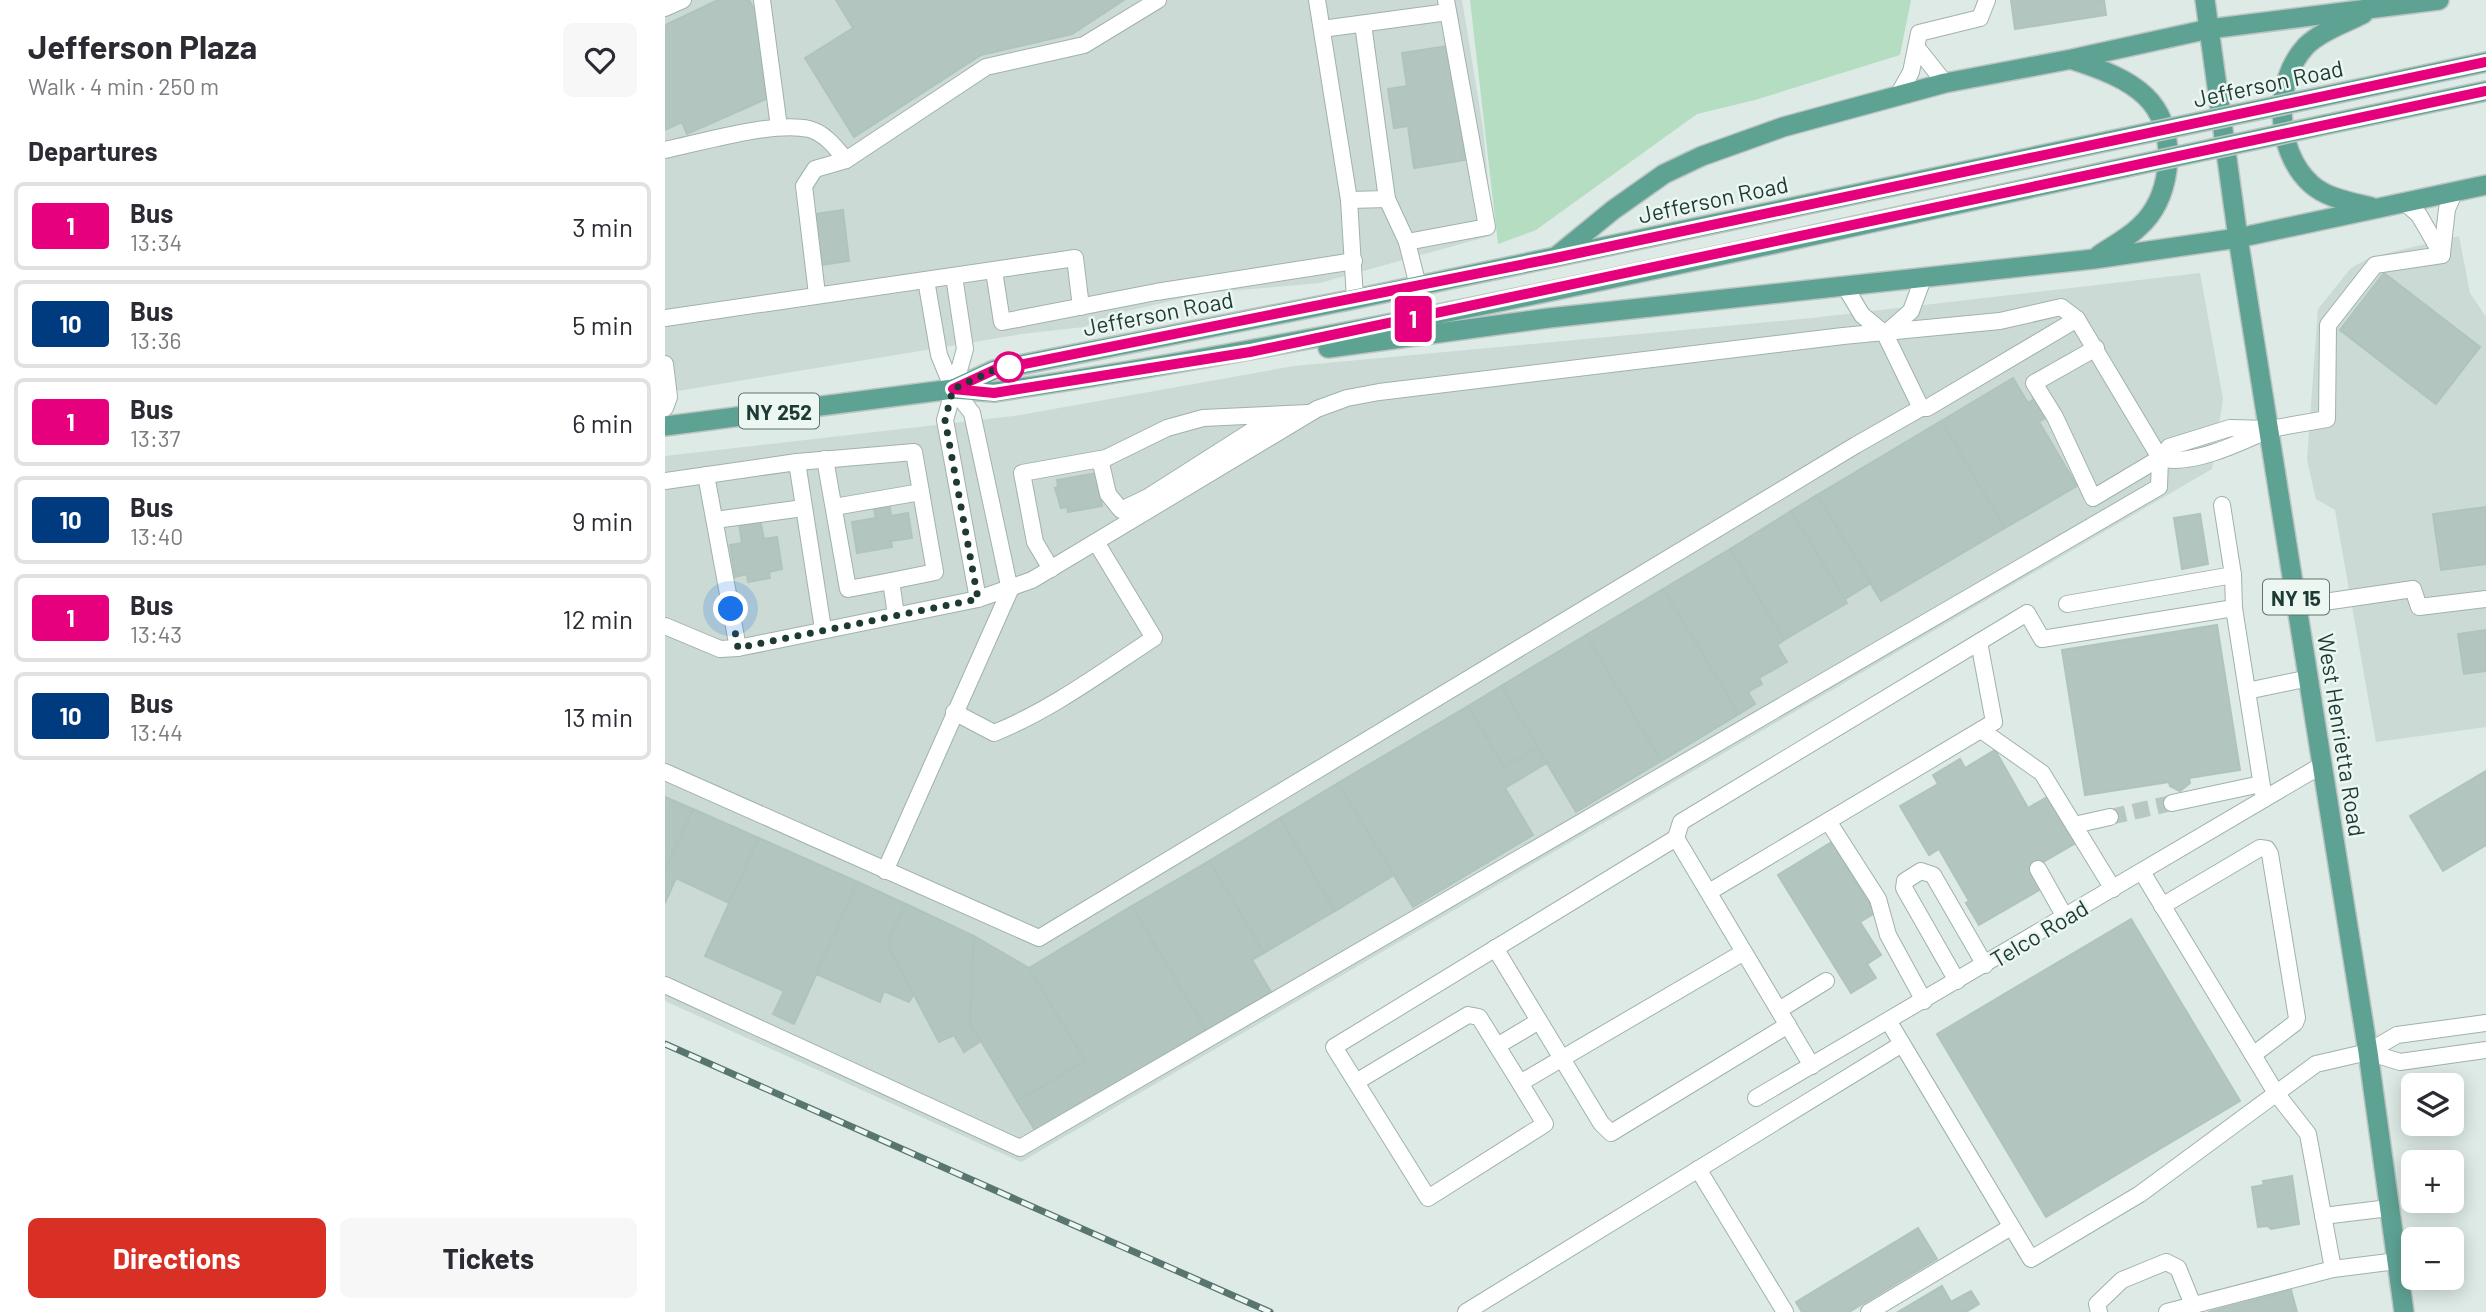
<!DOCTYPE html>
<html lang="en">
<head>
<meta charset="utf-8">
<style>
	body { margin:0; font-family:Barlow,sans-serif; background:#f7f7f7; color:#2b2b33; height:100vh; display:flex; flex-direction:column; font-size:26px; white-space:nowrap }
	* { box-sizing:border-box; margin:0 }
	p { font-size:23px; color:#7c7c81 }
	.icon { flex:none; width:38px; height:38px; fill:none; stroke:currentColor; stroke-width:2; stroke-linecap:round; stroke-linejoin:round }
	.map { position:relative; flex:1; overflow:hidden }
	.drawer { display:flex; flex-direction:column; background:#fff; width:665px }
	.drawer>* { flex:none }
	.badge { padding:0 14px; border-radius:5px; font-size:24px; line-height:46px }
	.buttons { position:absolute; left:1736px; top:1073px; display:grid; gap:14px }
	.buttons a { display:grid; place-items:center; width:63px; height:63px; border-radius:10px; background:#fff; box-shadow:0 4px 18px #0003; font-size:35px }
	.you { position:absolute; width:35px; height:35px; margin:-18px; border:5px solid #fff; border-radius:50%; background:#1a73e8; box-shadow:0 0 0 10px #1a73e833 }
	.map>.badge { position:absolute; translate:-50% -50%; box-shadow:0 0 0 4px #fff }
	h2 { padding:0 28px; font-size:26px; line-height:63px }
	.round { display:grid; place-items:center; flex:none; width:74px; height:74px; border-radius:10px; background:#f7f7f7 }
	.overview { display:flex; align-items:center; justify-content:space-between; height:119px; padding:0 28px }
	h1 { font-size:33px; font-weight:700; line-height:52px }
	.cta { display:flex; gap:14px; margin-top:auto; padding:14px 28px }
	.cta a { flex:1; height:80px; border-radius:10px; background:#d93025; color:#fff; font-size:28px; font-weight:700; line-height:80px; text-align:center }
	.cta a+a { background:#f7f7f7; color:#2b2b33 }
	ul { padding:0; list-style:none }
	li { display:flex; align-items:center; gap:21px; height:88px; margin:0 14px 10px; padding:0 14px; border:4px solid #e1e1e2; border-radius:10px }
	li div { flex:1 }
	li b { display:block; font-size:26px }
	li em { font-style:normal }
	li .badge { min-width:77px; font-weight:700; text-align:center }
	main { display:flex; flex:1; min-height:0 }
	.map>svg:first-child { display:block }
	.built { fill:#cbdad4 }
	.green { fill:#b4ddc1 }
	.building { fill:#b2c5be; stroke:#afc4bc; stroke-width:2 }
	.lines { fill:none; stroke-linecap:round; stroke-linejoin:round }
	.minor-tunnel { stroke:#b7c7c2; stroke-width:16; stroke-dasharray:16 8; stroke-linecap:butt }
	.minor-casing { stroke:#a0b2ac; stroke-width:18 }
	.major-casing { stroke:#bcc4c2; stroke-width:22 }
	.minor { stroke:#fff; stroke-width:16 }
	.major { stroke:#5ea294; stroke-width:19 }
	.rail-casing { stroke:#58766f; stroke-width:7 }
	.rail { stroke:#edf7f2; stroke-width:4.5; stroke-dasharray:13; stroke-linecap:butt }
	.major-bridge-casing { stroke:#bcc4c2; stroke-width:22; stroke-linecap:butt }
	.major-bridge { stroke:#5ea294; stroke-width:19 }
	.line-casing { stroke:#fff; stroke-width:16 }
	.line { stroke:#e6007e; stroke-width:10 }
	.walk { stroke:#1e3a34; stroke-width:7; stroke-dasharray:0 12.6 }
	.stop-dot { fill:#fff; stroke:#e6007e; stroke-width:3.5 }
	.labels { text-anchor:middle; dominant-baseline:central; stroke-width:5; stroke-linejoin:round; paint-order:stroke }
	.shield { fill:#edf7f2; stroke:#5c736d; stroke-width:2 }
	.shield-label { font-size:21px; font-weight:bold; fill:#1e3a34 }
	.street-label { font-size:23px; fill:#1e3a34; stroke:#edf7f2 }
</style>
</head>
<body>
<main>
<section class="drawer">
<div class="overview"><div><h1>Jefferson Plaza</h1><p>Walk · 4 min · 250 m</p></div><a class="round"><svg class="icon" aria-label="heart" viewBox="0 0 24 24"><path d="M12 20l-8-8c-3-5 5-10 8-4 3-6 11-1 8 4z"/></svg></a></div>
<h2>Departures</h2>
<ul>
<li><span class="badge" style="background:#e6007e;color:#fff">1</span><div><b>Bus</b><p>13:34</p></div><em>3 min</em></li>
<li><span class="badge" style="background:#003b80;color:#fff">10</span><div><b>Bus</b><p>13:36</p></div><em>5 min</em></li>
<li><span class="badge" style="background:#e6007e;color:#fff">1</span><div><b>Bus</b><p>13:37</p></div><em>6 min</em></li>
<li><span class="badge" style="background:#003b80;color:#fff">10</span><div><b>Bus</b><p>13:40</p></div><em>9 min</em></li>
<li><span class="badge" style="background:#e6007e;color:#fff">1</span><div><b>Bus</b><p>13:43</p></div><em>12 min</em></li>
<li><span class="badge" style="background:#003b80;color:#fff">10</span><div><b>Bus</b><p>13:44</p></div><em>13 min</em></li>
</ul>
<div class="cta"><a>Directions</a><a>Tickets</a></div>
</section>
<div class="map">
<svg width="1821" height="1312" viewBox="0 0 1821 1312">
	<rect width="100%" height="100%" fill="#ddeae5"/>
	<g class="built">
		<polygon points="0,0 797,0 818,128 828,235 655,283 541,293 449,314 419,327 357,334 0,393"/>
		<polygon points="1794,236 1805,293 1821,317 1821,727 1711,742 1670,510 1651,499 1642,460 1653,309 1686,268 1706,257"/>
		<polygon points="1535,273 1558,399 1547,469 356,1162 0,1001 0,456 349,416 629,366 1147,318"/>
	</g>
	<polygon class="green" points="805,0 1246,0 1235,55 1090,100 1032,114 871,230 833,244"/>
	<g class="building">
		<polygon points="53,0 84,0 91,12 101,99 22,134 17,122 0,130 0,25"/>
		<polygon points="171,0 459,0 407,34 316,55 189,137 140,58 188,28"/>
		<polygon points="1346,0 1439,0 1441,15 1350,29"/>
		<polygon points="783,46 800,160 749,168 743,126 729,128 723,89 742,86 737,53"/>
		<polygon points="178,210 184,261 156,265 150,214"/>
		<polygon points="1719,273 1815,347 1771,404 1675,330"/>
		<polygon points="1348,378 1363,403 1374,396 1385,415 1374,422 1412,486 1340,528 1276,421"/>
		<polygon points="1276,421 1340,528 1216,601 1152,495"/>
		<polygon points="432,473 437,506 403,512 402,507 396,508 390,488 393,487 392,480"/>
		<polygon points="1152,495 1206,583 1180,599 1126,511"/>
		<polygon points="225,507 226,516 243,513 247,538 226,541 227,547 192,553 187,522 211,518 209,509"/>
		<polygon points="1821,507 1821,564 1776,570 1768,514"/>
		<polygon points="1126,511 1182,603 1119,640 1065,549"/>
		<polygon points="1535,514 1543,564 1517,569 1509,518"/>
		<polygon points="95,519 99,539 112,537 117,569 104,572 105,578 83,582 82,574 70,577 65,545 77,543 74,523"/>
		<polygon points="1065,549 1119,640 1112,645 1122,662 1094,678 1097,684 1083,692 1090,704 1074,714 998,589"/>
		<polygon points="998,589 1074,714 996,761 921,635"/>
		<polygon points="1552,625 1575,770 1524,778 1525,783 1515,791 1505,786 1504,782 1420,795 1397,650"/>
		<polygon points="1821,630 1821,671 1799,674 1793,634"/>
		<polygon points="921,635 996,761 911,812 836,686"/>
		<polygon points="836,686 873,747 839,767 803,706"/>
		<polygon points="803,706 839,767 873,747 882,763 840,788 868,835 748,907 673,783"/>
		<polygon points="1330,750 1363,808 1384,796 1411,843 1364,870 1376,889 1314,925 1301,903 1304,901 1274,849 1264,855 1235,806 1273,784 1268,775 1295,759 1300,768"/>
		<polygon points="1821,771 1821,845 1778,871 1745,816"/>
		<polygon points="673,783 729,875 670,911 615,818"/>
		<polygon points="0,797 28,809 0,871"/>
		<polygon points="28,809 94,838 64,903 11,878 0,903 0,871"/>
		<polygon points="615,818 670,911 599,953 544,861"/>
		<polygon points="94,838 193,882 129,1024 108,1014 119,991 40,956"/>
		<polygon points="1167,842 1210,913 1195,922 1216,955 1202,964 1211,978 1186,993 1113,875"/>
		<polygon points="544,861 599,953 587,960 606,992 541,1031 467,906"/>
		<polygon points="193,882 241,904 222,944 249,994 244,1002 219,991 215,1002 151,974"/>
		<polygon points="241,904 309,936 305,1023 316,1041 299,1052 289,1035 274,1042 222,944"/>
		<polygon points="467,906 541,1031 371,1132 352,1101 420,1061 364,968"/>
		<polygon points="1466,919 1575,1101 1381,1217 1272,1034"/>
		<polygon points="309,936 364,968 420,1061 352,1101 305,1023"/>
		<polygon points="1627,1176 1634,1224 1606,1229 1603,1226 1593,1227 1587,1187 1599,1185 1598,1181"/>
		<polygon points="1253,1228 1272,1259 1184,1312 1137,1312 1131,1302"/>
		<polygon points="1277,1286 1286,1302 1306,1291 1314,1304 1301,1312 1233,1312"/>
		<polygon points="1626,1290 1632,1312 1543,1312"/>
	</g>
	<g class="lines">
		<polyline class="minor-tunnel" points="1445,817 1507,803"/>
		<g class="minor-casing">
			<g id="minor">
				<polyline points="97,0 114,127"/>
				<polyline points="652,0 684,200 690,299"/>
				<polyline points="0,8 18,0"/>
				<polyline points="657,29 783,12"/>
				<polyline points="1253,49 1280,83"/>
				<polyline points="1233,95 1246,72 1254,33 1315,18 1322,0"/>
				<path d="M0,150C38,142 108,121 144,129C160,133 171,148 181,160L321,67L419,45L493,0"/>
				<polyline points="722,199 742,242"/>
				<polyline points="684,200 722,199 698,24"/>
				<polyline points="1740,203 1754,215 1777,255"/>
				<polyline points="1777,253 1782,209 1789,193"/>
				<polyline points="329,271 337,322 491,292 689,261"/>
				<polyline points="289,276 300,349 280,420 313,599"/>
				<polyline points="1179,285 1197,315 1220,334 1256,408"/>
				<polyline points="753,286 742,242 822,227 781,0"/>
				<polyline points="152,294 139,186 150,169 181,160"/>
				<polyline points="0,318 410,258 416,307"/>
				<polyline points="1220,334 1246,311 1259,276"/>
				<polyline points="1431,348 1369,383 1390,417 1428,498 1495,458 1504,447 1565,428 1605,429 1662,419 1663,325 1710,265 1777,255"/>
				<polyline points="0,364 4,397 0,408"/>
				<path d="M1495,458C1524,467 1575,443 1603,430"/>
				<polyline points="160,459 183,589 226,581"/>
				<polyline points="435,459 443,494 456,510 483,497 610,416"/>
				<polyline points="132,462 249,452 270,572 226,581 231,615"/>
				<polyline points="41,475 73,648"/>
				<polyline points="0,481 132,462 158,629"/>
				<polyline points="169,507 256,492"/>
				<polyline points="50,520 138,508"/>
				<polyline points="386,569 370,542 357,473 441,458 502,428 538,418 643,413"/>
				<polyline points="1568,575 1569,608"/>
				<polyline points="1402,604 1568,575 1557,505"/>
				<polyline points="1632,606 1748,589 1754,607 1821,599"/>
				<polyline points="0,626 55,649 73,648 313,599 367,580 652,409 682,398 714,392 1178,336 1335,321 1396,307 1412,319 1495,458 1494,487 355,1148 0,985"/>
				<polyline points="1582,691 1644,678"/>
				<path d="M289,712L329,733C386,710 437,672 489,638L431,542"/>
				<polyline points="1316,730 1377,773 1448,889"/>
				<polyline points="0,772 374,938 1191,445 1256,408 1262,408 1412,319"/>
				<polyline points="1507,803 1596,784"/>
				<polyline points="1163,821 1213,899 1223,935 1259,1001"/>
				<polyline points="1409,825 1445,817"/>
				<polyline points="1011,838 1016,822 1314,642"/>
				<polyline points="1373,869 1400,917"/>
				<polyline points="220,871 345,590 307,413 288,389 274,355 261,280"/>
				<polyline points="1477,872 1611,1093 1643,1134 1668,1269 1502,1312"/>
				<polyline points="1044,892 1329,722 1314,642 1362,613 1377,639 1569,608 1599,799"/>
				<polyline points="1497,906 1595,848 1602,849 1605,854 1632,1018 1630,1023 1588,1055"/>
				<polyline points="830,948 936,1123 946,1133 1123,1025"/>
				<polyline points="1079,952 855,1083 880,1124 763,1198 669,1047 1011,838 1147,1066"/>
				<polyline points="1292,981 1239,888 1240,881 1256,871 1268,875 1320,965"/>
				<polyline points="1114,1010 1161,981"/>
				<polyline points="1224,1022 1366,1259 1475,1194 1651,1064 1703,1052 1732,1035 1821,1023"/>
				<polyline points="832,1046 874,1021"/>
				<polyline points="1703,1052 1735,1062 1821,1050"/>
				<polyline points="691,1082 803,1015 814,1017 855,1083"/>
				<polyline points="1091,1098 1657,765"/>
				<polyline points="1033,1169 1120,1312"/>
				<polyline points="1658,1216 1724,1208"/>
				<polyline points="1668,1269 1732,1261"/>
				<polyline points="801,1312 1237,1044"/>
				<polyline points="1204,1312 1346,1227"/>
				<polyline points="1434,1312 1432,1304 1457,1280 1501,1262 1513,1268 1528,1305"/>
			</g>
		</g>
		<g class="major-casing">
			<g id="major">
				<polyline points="1540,0 1573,238 1703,1052 1739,1312"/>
				<path d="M1698,14C1680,23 1655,32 1641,46C1608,81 1609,150 1646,184C1661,198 1686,202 1706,207"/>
				<path d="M1408,60C1467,79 1510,100 1502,170C1499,192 1491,212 1474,227C1463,238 1447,246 1434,255"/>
				<polyline points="1655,97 1821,62"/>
				<polyline points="1659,125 1821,91"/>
				<polyline points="893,255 948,210 999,174 1037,156 1118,127 1280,83 1407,59 1544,29 1774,0"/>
				<polyline points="663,348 884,318 1429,259 1573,238 1821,185"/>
				<polyline points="288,389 329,370 690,299 1458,138"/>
				<path d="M0,426L288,389L329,392C710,336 1086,248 1462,167"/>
			</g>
		</g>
		<use href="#minor" class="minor"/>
		<use href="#major" class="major"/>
		<g class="rail-casing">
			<polyline id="rail" points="0,1044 605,1312"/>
		</g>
		<use href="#rail" class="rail"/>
		<g class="major-bridge-casing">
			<g id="major-bridge">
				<polyline points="1458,138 1655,97"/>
				<polyline points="1462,167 1659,125"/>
			</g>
		</g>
		<use href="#major-bridge" class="major-bridge"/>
	</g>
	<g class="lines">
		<g class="line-casing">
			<polyline id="line" points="1821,62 890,258 329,370 288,389 329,393 585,352 662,336 1821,91"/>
		</g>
		<use href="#line" class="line"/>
		<polyline class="walk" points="66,609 73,648 313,599 280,420 288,389 329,370 354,365 344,367"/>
	</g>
	<circle class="stop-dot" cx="344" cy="367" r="14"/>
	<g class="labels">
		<g class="shield">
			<rect x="74" y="393.5" width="80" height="35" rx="5"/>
			<rect x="1598" y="579.5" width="66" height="35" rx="5"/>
		</g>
		<g class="shield-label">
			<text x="114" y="411">NY 252</text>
			<text x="1631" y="597">NY 15</text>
		</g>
		<g class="street-label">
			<text transform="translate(1603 83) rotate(-12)">Jefferson Road</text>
			<text transform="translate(1048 199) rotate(-12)">Jefferson Road</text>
			<text transform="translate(493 313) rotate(-11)">Jefferson Road</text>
			<text transform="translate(1677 735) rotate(81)">West Henrietta Road</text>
			<text transform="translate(1374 933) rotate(-31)">Telco Road</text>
		</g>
	</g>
</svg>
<div class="buttons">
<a><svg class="icon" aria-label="layers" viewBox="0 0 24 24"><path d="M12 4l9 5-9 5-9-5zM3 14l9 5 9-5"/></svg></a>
<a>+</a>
<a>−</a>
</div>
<div class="you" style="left:66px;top:609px"></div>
<b class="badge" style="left:748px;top:319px;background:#e6007e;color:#fff">1</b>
</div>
</main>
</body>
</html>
